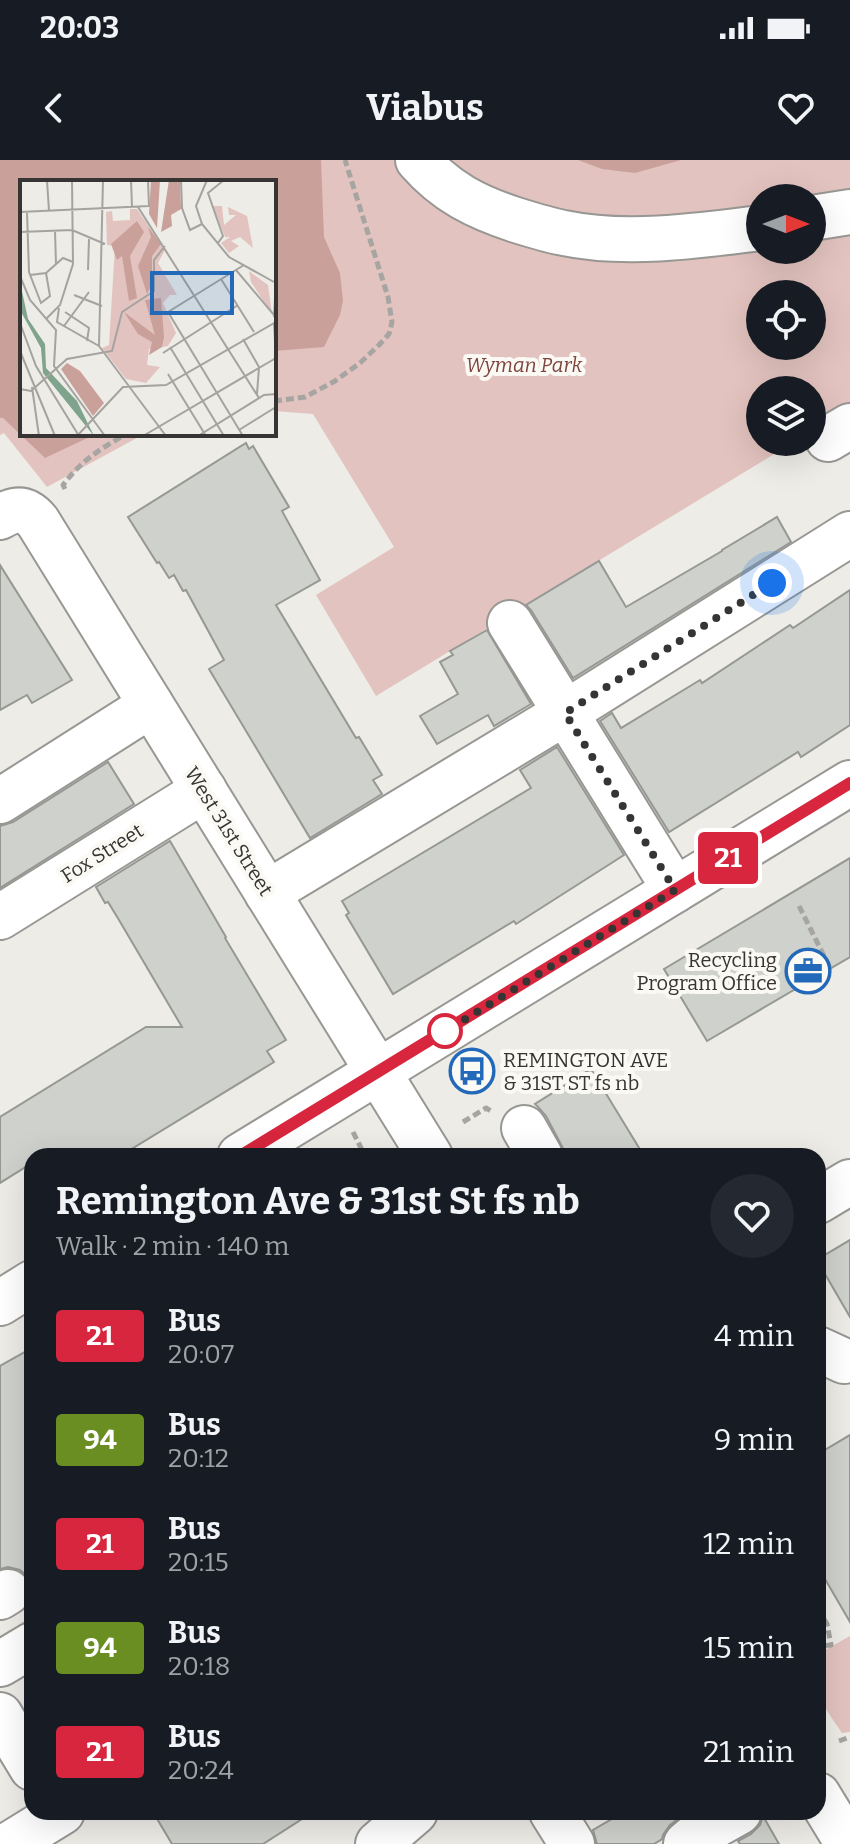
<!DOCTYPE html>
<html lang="en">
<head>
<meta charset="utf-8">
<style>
	body { margin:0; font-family:Bitter,serif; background:#242831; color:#f1f3f6; height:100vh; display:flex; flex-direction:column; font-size:30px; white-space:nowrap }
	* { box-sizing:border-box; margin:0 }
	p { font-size:26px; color:#9ea1a6 }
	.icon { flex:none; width:44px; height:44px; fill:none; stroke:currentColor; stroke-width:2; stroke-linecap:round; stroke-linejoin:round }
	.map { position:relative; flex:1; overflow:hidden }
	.details { position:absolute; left:24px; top:988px; width:802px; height:672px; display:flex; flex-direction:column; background:#171b24; border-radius:24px; box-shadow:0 8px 32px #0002 }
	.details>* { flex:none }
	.badge { padding:0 16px; border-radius:6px; font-size:28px; line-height:52px }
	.needle { width:52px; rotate:90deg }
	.buttons { position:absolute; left:746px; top:24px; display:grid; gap:16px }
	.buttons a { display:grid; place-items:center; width:80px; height:80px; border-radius:50%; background:#171b24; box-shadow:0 8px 32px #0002; font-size:40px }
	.you { position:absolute; width:40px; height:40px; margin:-20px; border:6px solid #fff; border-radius:50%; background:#1a73e8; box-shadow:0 0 0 12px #1a73e833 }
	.map>.badge { position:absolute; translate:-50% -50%; box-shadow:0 0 0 4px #fff }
	.round { display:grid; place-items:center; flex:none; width:84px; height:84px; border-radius:42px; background:#242831 }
	.overview { display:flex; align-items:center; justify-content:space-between; height:136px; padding:0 32px }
	h1 { font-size:38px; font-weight:700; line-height:60px }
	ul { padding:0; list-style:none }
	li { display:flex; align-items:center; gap:24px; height:104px; padding:0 32px }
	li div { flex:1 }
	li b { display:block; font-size:30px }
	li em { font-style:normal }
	li .badge { min-width:88px; font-weight:700; text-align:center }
	.status { display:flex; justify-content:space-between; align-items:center; height:56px; padding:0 40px; background:#171b24; direction:ltr }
	.status svg { height:22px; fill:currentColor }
	header { display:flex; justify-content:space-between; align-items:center; height:104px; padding:0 32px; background:#171b24; font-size:36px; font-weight:700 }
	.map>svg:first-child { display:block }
	.green { fill:#e3c3bf; fill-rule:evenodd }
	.forest { fill:#caa09b }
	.building { fill:#cfd1cd; stroke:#969894; stroke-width:2 }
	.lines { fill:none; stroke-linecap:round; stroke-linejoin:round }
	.minor-casing { stroke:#989793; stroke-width:48 }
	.path { stroke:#a6a5a2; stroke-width:5; stroke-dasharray:8 4; stroke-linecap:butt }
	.minor { stroke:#fff; stroke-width:44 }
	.line-casing { stroke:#fff; stroke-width:18 }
	.line { stroke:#d7263d; stroke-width:12 }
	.walk { stroke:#363534; stroke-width:8; stroke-dasharray:0 14.4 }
	.stop-dot { fill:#fff; stroke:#d7263d; stroke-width:4 }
	.labels { text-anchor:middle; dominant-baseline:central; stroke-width:8; stroke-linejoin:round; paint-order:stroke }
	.park-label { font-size:20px; font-style:italic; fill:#7e443e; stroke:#fbf9f4 }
	.street-label { font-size:20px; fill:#363534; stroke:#fbf9f4 }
	.poi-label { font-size:20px; fill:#363534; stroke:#fbf9f4; text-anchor:end }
	.inset-road { fill:none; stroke:#a4a39f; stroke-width:2 }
	.view { fill:#2369ba; fill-opacity:0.15; stroke:#2369ba; stroke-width:4 }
	.inset-edge { fill:none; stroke:#363534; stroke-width:4 }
</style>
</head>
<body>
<div class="status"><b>20:03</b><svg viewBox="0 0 49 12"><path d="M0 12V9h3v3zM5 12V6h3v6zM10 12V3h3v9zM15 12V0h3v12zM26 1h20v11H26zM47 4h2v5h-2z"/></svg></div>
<header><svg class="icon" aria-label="back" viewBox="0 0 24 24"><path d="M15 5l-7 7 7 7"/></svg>Viabus<svg class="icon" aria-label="heart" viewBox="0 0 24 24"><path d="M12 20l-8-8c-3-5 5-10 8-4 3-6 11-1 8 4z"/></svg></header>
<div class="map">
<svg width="850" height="1684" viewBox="0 0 850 1684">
	<rect width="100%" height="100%" fill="#edece7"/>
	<g class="green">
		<path d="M0,0H850V248L812,271V230H760V282H794L376,536L316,435L394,387L313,254L274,251V22H22V274H144L47,327L4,273L0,275ZM760,38H812V90H760ZM760,134H812V186H760Z"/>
		<path d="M850,1476V1572L842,1573C834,1560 814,1537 819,1522C822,1511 825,1503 825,1490Z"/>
	</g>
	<g class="forest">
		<polygon points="0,0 321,0 324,77 340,113 343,141 340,155 324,187 274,191 274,22 22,22 22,274 96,274 45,298 3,258 0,258"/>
		<polygon points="578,0 681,0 635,13 602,9"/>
	</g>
	<g class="building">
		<polygon points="246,283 249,289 253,286 289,347 282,351 320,420 276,445 356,578 359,577 382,615 373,620 382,634 310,678 209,509 224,500 186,430 183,431 174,415 169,418 159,402 157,403 128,357"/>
		<polygon points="777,357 791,382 573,518 531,450 526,445 599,401 626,447 722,391 722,390"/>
		<polygon points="0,405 72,520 32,543 27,535 0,550"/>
		<polygon points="850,430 850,565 801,597 798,592 669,672 600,561 612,553 621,568 700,520 702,523 790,465 793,468"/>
		<polygon points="487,470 531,544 494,566 488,555 437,584 420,556 458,534 440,502 453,495 450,491"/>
		<polygon points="557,587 624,695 516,764 514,761 393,834 346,755 349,753 342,741 531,628 520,610"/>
		<polygon points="108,602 134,644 0,728 0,666 13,662"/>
		<polygon points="170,681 226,777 225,778 286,880 267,891 274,902 120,996 32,996 32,1003 0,1023 0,957 146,867 182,867 119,760 108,742 105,743 96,727"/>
		<polygon points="850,698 850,797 707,881 664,809"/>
		<polygon points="591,909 644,996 567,996 546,956 538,947 535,944"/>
		<polygon points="850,1080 850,1157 818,1102 818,1099"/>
		<polygon points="32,1188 32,1428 29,1418 20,1410 8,1407 0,1409 0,1206"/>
		<polygon points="850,1275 850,1462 818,1407 818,1294"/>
		<polygon points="153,1652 313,1652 263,1684 172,1684"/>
		<polygon points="624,1652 688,1652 670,1665 663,1675 662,1679 654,1684 597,1684 593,1670"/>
		<polygon points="763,1656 779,1684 740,1684 738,1681 751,1674 760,1665"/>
	</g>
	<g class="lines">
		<g class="minor-casing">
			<g id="minor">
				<path d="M418,0C446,32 476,47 516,60C532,65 548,70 564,73C625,86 698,76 760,68"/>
				<polyline points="812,58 850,52"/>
				<polyline points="828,279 850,266"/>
				<path d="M0,357C15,348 26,347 38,362L430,996"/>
				<polyline points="510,463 675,730"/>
				<polyline points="0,641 151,545"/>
				<polyline points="267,733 565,553 850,374"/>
				<polyline points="0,757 204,630"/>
				<polyline points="524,968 540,996"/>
				<polyline points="240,996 850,623"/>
				<polyline points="818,1041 850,1022"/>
				<polyline points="0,1143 32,1123"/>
				<polyline points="818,1189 844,1201"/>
				<polyline points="0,1437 8,1432"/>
				<polyline points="0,1504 32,1485"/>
				<polyline points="0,1555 32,1608"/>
				<polyline points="818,1635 848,1684"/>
				<polyline points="552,1652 572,1684"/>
				<polyline points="10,1684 62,1652"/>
				<polyline points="378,1684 415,1652"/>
				<polyline points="686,1684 693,1678 739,1652"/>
			</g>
		</g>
		<g class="path">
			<polyline points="274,241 305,237 335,221 360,203 379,185 389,174 392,162 388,137 345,0"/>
			<path d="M65,329L63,325C83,299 99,290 126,274"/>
			<polyline points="799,746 830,808"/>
			<polyline points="463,962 486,948 491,951"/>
			<polyline points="353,972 365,996"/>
			<polyline points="818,1449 827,1464 831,1485 818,1486"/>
			<polyline points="839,1581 850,1577"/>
		</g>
		<use href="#minor" class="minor"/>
	</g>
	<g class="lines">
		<g class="line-casing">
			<polyline id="line" points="240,996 850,623"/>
		</g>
		<use href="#line" class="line"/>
		<polyline class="walk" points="445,871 443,873 675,730 565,553 772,423"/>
	</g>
	<defs>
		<g id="office-ring" transform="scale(2.3)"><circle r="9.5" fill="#fbf9f4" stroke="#2369ba" stroke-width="1.5"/><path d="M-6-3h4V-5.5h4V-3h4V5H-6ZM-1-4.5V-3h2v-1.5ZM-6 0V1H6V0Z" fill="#2369ba"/></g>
		<g id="bus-ring" transform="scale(2.3)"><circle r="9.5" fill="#fbf9f4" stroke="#2369ba" stroke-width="1.5"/><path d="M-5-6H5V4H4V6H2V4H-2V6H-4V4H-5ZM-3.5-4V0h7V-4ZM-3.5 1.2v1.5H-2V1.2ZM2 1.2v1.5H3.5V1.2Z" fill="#2369ba"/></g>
	</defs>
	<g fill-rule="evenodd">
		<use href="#office-ring" x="808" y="811"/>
		<use href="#bus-ring" x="472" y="911"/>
	</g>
	<circle class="stop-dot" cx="445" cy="871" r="16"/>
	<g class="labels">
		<g class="park-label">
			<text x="524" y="205">Wyman Park</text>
		</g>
		<g class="street-label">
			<text transform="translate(229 671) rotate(58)">West 31st Street</text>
			<text transform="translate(102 693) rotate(-32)">Fox Street</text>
		</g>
		<g class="poi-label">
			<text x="777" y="800">Recycling<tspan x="777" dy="23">Program Office</tspan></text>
			<text x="503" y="900" text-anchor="start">REMINGTON AVE<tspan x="503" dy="23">&amp; 31ST ST fs nb</tspan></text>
		</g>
	</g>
	<g transform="translate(20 20)">
		<rect width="256" height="256" fill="#edece7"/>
		<path d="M193,26H202L204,45L216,35H209L208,27L227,36L233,68L220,57L211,61L219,66L209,73L201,63L210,57H205ZM110,29H117L145,70L138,83L157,115H150L143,123L156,153L148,166L129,169L127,185L140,187L126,203L106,199L82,168L89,165L95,66L87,65L86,32L92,31L93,41L110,40ZM229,91L248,105L252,134L231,102Z" fill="#e3c3bf"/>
		<path d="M131,0H140L137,48L129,34ZM149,0H160L161,29L151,35L152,46L141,52ZM117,41L124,52L110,76L117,118L109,121L102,76L97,80L91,64ZM128,47L141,64L132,76V104L127,114L118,86L131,57ZM141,118L144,157L142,167L129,175L132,162L118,154L104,132L135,155L125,120ZM47,183L60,191L84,223L73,236L41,189Z" fill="#caa09b"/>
		<path d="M0,102L8,139L25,164L26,188L57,221L74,256L23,193L21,168L0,130Z" fill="#7fa38c"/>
		<path class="inset-road" d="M27,0L29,31M111,0L112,27M128,0L129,27M161,0L162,28L170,50L182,44M187,0L176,26L182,44L209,77L254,102M118,27L239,218M0,32L129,26M7,32L9,92L21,123L30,116L26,93M35,51L36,84M0,52L52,50L85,64M198,63L203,56L188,13L204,0M68,90L69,59M216,90L254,135M10,95L26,93L43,78L53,82M0,96L10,120L36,150L34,186L85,256M201,99L234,152M54,115L82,126M39,128L37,142L79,166M45,132L69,148L67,161M254,137L256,100M26,139L40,125L53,84L52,0M254,142L256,180M0,143L16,186L59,256M44,146L69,112M223,159L239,187L237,214M79,166L83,0M79,166L146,256M150,167L204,256M0,171L35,256M143,173L218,125M180,185L148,132L224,85M180,185L223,256M148,194L186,256M12,207L19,256M0,209L11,211L47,179L92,171L102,132L134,111V80L145,66M219,250L256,227M57,256L103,207L146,205L256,142M123,256L256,178M178,256L244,215L256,214"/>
		<path class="view" d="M132,93H212V133H132Z"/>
		<rect width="256" height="256" class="inset-edge"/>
	</g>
</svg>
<div class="buttons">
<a><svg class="needle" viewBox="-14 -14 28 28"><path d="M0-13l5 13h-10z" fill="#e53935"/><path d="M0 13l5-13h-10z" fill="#9ea1a6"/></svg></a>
<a><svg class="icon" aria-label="locate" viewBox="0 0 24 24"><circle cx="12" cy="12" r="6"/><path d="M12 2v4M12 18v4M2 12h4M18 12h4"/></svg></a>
<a><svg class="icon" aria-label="layers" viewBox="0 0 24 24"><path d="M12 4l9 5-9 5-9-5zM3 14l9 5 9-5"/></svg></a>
</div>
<div class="you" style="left:772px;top:423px"></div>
<b class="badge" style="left:728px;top:698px;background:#d7263d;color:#fff">21</b>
<section class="details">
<div class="overview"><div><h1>Remington Ave &amp; 31st St fs nb</h1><p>Walk · 2 min · 140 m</p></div><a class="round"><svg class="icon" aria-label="heart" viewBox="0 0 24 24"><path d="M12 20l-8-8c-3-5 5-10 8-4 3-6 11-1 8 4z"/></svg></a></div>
<ul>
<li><span class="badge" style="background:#d7263d;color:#fff">21</span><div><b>Bus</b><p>20:07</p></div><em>4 min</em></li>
<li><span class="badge" style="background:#6b8e23;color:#fff">94</span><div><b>Bus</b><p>20:12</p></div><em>9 min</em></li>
<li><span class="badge" style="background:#d7263d;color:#fff">21</span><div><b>Bus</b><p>20:15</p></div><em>12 min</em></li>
<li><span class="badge" style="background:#6b8e23;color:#fff">94</span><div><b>Bus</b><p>20:18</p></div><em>15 min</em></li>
<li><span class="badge" style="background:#d7263d;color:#fff">21</span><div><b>Bus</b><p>20:24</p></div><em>21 min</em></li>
</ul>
</section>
</div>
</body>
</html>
